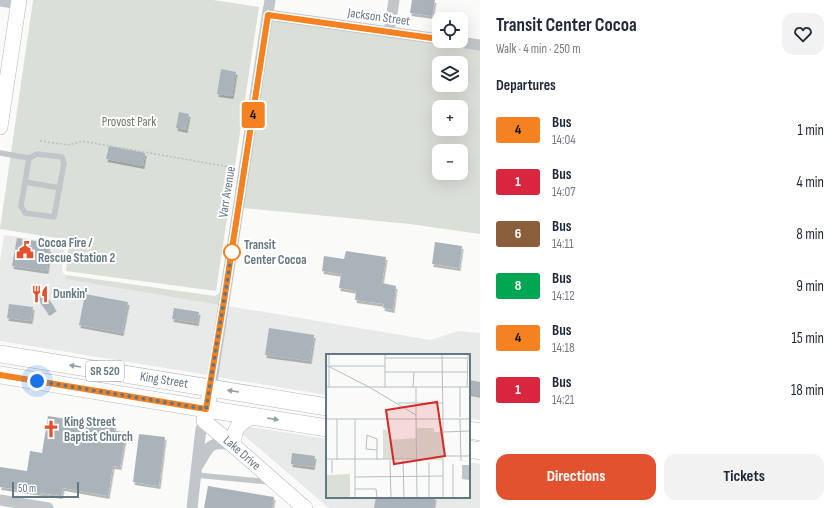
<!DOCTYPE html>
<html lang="en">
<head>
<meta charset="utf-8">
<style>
	body { margin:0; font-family:"Sofia Sans Condensed",sans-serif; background:#f2f2f3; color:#1f2937; height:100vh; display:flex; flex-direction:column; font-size:15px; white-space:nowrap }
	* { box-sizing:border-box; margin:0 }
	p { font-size:13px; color:#747a83 }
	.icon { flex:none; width:22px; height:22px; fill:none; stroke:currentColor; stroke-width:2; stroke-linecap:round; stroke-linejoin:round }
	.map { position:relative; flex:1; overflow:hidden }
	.sheet { display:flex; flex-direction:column; background:#fff; width:360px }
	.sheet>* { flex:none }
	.badge { padding:0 8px; border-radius:3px; font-size:14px; line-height:26px }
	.buttons { position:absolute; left:432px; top:12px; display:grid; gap:8px }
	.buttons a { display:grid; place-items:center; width:36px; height:36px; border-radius:8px; background:#fff; box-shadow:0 4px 16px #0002; font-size:20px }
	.scale { position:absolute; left:12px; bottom:10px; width:67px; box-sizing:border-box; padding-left:4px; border:2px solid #657782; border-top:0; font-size:11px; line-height:14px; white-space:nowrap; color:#657782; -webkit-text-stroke:3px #fff; paint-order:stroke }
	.you { position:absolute; width:20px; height:20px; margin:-10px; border:3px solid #fff; border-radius:50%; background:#1a73e8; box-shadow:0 0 0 6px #1a73e833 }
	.map>.badge { position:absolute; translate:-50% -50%; box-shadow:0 0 0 2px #fff }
	h2 { padding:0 16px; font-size:15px; line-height:36px }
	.round { display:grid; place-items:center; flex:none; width:42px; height:42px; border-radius:12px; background:#f2f2f3 }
	.headline { display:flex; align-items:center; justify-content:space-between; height:68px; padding:0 16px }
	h1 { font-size:19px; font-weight:700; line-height:30px }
	.action { display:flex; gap:8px; margin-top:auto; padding:8px 16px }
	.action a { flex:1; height:46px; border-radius:12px; background:#e2522f; color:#fff; font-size:16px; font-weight:700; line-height:46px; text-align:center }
	.action a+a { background:#f2f2f3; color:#1f2937 }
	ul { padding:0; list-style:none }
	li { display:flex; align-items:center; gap:12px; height:52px; padding:0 16px }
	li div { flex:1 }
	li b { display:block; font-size:15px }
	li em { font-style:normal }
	li .badge { min-width:44px; font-weight:700; text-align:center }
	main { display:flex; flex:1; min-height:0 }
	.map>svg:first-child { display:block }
	.built { fill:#e8e9e9 }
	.green { fill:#dadfd7; fill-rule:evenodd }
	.building { fill:#aab3b9; filter:url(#shadow) }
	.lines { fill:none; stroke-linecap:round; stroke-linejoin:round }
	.secondary-casing { stroke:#b3babe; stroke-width:16 }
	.primary-casing { stroke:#b5babe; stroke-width:18 }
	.path { stroke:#bbbfc2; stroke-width:1.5; stroke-dasharray:2 2; stroke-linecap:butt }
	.lane { stroke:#c1c6ca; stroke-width:5.5 }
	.street { stroke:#c1c6ca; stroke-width:11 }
	.secondary { stroke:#fff; stroke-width:15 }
	.primary { stroke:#fff; stroke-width:17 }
	.oneway { fill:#93a0a8 }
	.line-casing { stroke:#fff; stroke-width:9 }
	.line { stroke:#f58220; stroke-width:6 }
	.walk { stroke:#657782; stroke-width:4; stroke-dasharray:0 7.2 }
	.stop-dot { fill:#fff; stroke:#f58220; stroke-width:2 }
	.labels { text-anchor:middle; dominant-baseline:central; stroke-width:4; stroke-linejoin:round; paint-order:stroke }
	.shield { fill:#fff; stroke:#93a0a8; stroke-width:1 }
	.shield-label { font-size:12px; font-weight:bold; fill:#657782 }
	.street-label { font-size:13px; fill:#657782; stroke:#fff }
	.park-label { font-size:13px; fill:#697a64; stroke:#fff }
	.poi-label { font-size:13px; font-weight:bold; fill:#657782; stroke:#fff; text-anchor:start }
	.stop-label { font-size:13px; font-weight:bold; fill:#657782; stroke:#fff; text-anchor:start }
	.inset-road { fill:none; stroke:#b5bec2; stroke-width:1 }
	.view { fill:#d62828; fill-opacity:0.15; stroke:#d62828; stroke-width:2 }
	.inset-edge { fill:none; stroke:#657782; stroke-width:2 }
</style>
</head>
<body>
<main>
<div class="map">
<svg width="480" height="508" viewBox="0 0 480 508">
	<defs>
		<filter id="shadow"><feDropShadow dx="1.5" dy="3" stdDeviation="0" flood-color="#0004"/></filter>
	</defs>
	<rect width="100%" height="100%" fill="#fafaf8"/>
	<g class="built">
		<polygon points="4,235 65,244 62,270 63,273 66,275 65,279 219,305 208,375 0,341 0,262"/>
		<polygon points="228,306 431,340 458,331 480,333 480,420 469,418 469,355 327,355 327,395 217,377"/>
		<polygon points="245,426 327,439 327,497 469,497 469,462 480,464 480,508 329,508 240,432"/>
	</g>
	<g class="green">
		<polygon points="33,0 213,0 259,7 216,291 66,271 69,240 0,229"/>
		<polygon points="263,6 265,7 219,305 65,279 66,275 215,296 218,294 220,292"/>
		<path d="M272,21L480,50V234L410,224L243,208ZM439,63H461V85H439ZM439,107H461V129H439ZM439,151H461V173H439Z"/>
	</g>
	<g class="building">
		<polygon points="412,0 435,0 432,16 410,13"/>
		<polygon points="221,69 236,72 232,96 217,94"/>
		<polygon points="179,112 189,114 186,130 176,128"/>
		<polygon points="109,146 145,153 143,166 106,159"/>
		<polygon points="17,238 42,242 41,248 50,249 47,271 12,266"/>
		<polygon points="435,242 462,246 459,268 432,264"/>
		<polygon points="346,251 386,257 382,283 396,286 393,310 383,308 384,304 355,300 356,291 339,288 341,274 322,271 324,256 344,259"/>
		<polygon points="41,288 55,308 48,313 34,293"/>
		<polygon points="85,294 128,302 122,333 79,325"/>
		<polygon points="9,304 33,307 31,321 7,318"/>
		<polygon points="174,308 199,312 197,323 172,319"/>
		<polygon points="269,328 314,335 310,361 265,355"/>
		<polygon points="469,380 480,382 480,395 469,393"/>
		<polygon points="48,416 74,420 75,418 115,424 114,431 126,432 120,467 113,466 108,496 63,488 61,496 0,487 0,467 27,471 30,451 42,453"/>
		<polygon points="139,434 165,437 159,486 133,482"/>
		<polygon points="292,453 315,456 313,467 291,464"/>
		<polygon points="208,486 274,497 272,508 204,508"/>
		<polygon points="376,497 435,497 433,508 374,508"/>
	</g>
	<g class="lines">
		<g class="secondary-casing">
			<g id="secondary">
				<polyline points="0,127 19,0"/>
				<path d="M211,388L204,421C239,449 271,479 305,508"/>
				<path d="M234,446C233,428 238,424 253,416"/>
			</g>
		</g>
		<g class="primary-casing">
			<g id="primary">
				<polyline points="0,354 327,407"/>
				<polyline points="0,375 207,409 327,428"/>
				<polyline points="469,430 480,432"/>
				<polyline points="469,449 480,451"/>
			</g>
		</g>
		<polyline class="path" points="40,141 69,145 82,141 235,168"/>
		<g class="lane">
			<polyline points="0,153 29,158 37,154 62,157 64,163 54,217 25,213 21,206 29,158"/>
			<polyline points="25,182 60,188"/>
			<polyline points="196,475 270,482"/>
		</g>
		<g class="street">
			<polyline points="0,1 19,4"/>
			<polyline points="268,15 439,39"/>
			<polyline points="389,32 394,0"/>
			<polyline points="453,41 480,45"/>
			<polyline points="211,388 270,0"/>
			<path d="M199,464C210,445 210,441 233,445"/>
			<polyline points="0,500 48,508"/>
			<polyline points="192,508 200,437 201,429 204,421"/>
		</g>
		<use href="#secondary" class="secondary"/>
		<use href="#primary" class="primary"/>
	</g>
	<defs><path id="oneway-solid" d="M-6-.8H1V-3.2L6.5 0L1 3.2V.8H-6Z"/></defs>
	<g class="oneway">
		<use href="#oneway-solid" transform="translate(75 366) rotate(-171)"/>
		<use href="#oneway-solid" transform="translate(233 391) rotate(-171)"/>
		<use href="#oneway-solid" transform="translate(273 419) rotate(9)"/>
	</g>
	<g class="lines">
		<g class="line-casing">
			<polyline id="line" points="0,375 206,409 224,301 268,15 439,39"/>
		</g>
		<use href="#line" class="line"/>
		<polyline class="walk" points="37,381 206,409 232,252"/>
	</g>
	<defs>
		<g id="civic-bare" transform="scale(1.38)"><path d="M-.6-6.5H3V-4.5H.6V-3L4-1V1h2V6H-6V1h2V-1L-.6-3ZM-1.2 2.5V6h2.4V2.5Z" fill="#e2522f" stroke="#fff" stroke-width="2.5" paint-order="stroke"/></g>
		<g id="restaurant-bare" transform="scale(1.38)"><path d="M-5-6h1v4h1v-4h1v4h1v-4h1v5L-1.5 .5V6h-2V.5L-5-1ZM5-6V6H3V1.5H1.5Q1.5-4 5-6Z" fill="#e2522f" stroke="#fff" stroke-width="2.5" paint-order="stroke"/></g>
		<g id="church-bare" transform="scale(1.38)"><path d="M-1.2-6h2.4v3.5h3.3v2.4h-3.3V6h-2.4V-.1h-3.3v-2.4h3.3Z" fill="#e2522f" stroke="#fff" stroke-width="2.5" paint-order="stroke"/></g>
	</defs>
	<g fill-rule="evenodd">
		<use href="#civic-bare" x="25" y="250"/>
		<use href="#restaurant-bare" x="40" y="294"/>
		<use href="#church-bare" x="51" y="429"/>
	</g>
	<circle class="stop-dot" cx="232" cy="252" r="8"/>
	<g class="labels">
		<rect class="shield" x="86" y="361" width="38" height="20" rx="3"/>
		<g class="shield-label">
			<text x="105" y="371">SR 520</text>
		</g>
		<g class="street-label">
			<text transform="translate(379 17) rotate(8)">Jackson Street</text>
			<text transform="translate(227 192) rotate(-81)">Varr Avenue</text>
			<text transform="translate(164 380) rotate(9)">King Street</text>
			<text transform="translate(242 453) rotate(41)">Lake Drive</text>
		</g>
		<g class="park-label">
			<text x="129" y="122">Provost Park</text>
		</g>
		<g class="poi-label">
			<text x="38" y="243">Cocoa Fire /<tspan x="38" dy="15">Rescue Station 2</tspan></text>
			<text x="53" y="294">Dunkin'</text>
			<text x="64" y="422">King Street<tspan x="64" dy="15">Baptist Church</tspan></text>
		</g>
		<g class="stop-label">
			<text x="244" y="245">Transit<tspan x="244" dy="15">Center Cocoa</tspan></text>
		</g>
	</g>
	<g transform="translate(326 354)">
		<rect width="144" height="144" fill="#fafaf8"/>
		<path d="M91,74H108V78H116V106H91ZM57,75L62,77L63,86L90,84V105H57ZM24,120V144H0L1,121Z" fill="#dadfd7"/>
		<path d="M136,111H143V126L136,125Z" fill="#bbc7cb"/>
		<path class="inset-road" d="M3,0V33M59,0V33M116,0L117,65M59,4H142M0,11L43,33L90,61L91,144M4,12H59M59,18H141M0,33H144M87,33L88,18M90,33V61M134,33V63M141,33L142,0M72,49H116M0,65H144M29,65V144M117,65V144M134,65L135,107M117,78L144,77M51,96L40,95L41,81L51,85V106M117,102H144M0,105H91M6,106V119M11,106V65M64,106L65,144M77,106L78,144M103,108V144M29,123L117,122M29,135H50L51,144M127,144V110"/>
		<path class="view" d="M111,48L119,102L68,110L60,56Z"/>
		<rect width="144" height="144" class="inset-edge"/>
	</g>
</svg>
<div class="buttons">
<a><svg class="icon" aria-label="locate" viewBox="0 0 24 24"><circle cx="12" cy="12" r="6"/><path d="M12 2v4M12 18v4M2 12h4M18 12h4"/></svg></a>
<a><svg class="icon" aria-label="layers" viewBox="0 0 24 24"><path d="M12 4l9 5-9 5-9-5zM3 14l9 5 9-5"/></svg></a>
<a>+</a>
<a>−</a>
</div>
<div class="scale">50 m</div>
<div class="you" style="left:37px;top:381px"></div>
<b class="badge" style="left:253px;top:115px;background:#f58220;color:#111">4</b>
</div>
<section class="sheet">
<div class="headline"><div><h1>Transit Center Cocoa</h1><p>Walk · 4 min · 250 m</p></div><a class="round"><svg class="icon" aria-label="heart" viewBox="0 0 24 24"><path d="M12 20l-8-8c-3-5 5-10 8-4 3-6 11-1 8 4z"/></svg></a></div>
<h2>Departures</h2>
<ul>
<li><span class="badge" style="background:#f58220;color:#111">4</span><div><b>Bus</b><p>14:04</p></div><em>1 min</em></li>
<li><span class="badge" style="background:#d7263d;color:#fff">1</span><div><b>Bus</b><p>14:07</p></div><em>4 min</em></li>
<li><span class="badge" style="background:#8b5e3c;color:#fff">6</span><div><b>Bus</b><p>14:11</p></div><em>8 min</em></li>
<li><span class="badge" style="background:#00a651;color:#fff">8</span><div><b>Bus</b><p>14:12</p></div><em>9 min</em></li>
<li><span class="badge" style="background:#f58220;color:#111">4</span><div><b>Bus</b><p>14:18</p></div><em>15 min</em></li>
<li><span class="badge" style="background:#d7263d;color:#fff">1</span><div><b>Bus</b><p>14:21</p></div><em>18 min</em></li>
</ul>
<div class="action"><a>Directions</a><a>Tickets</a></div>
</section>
</main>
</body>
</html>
